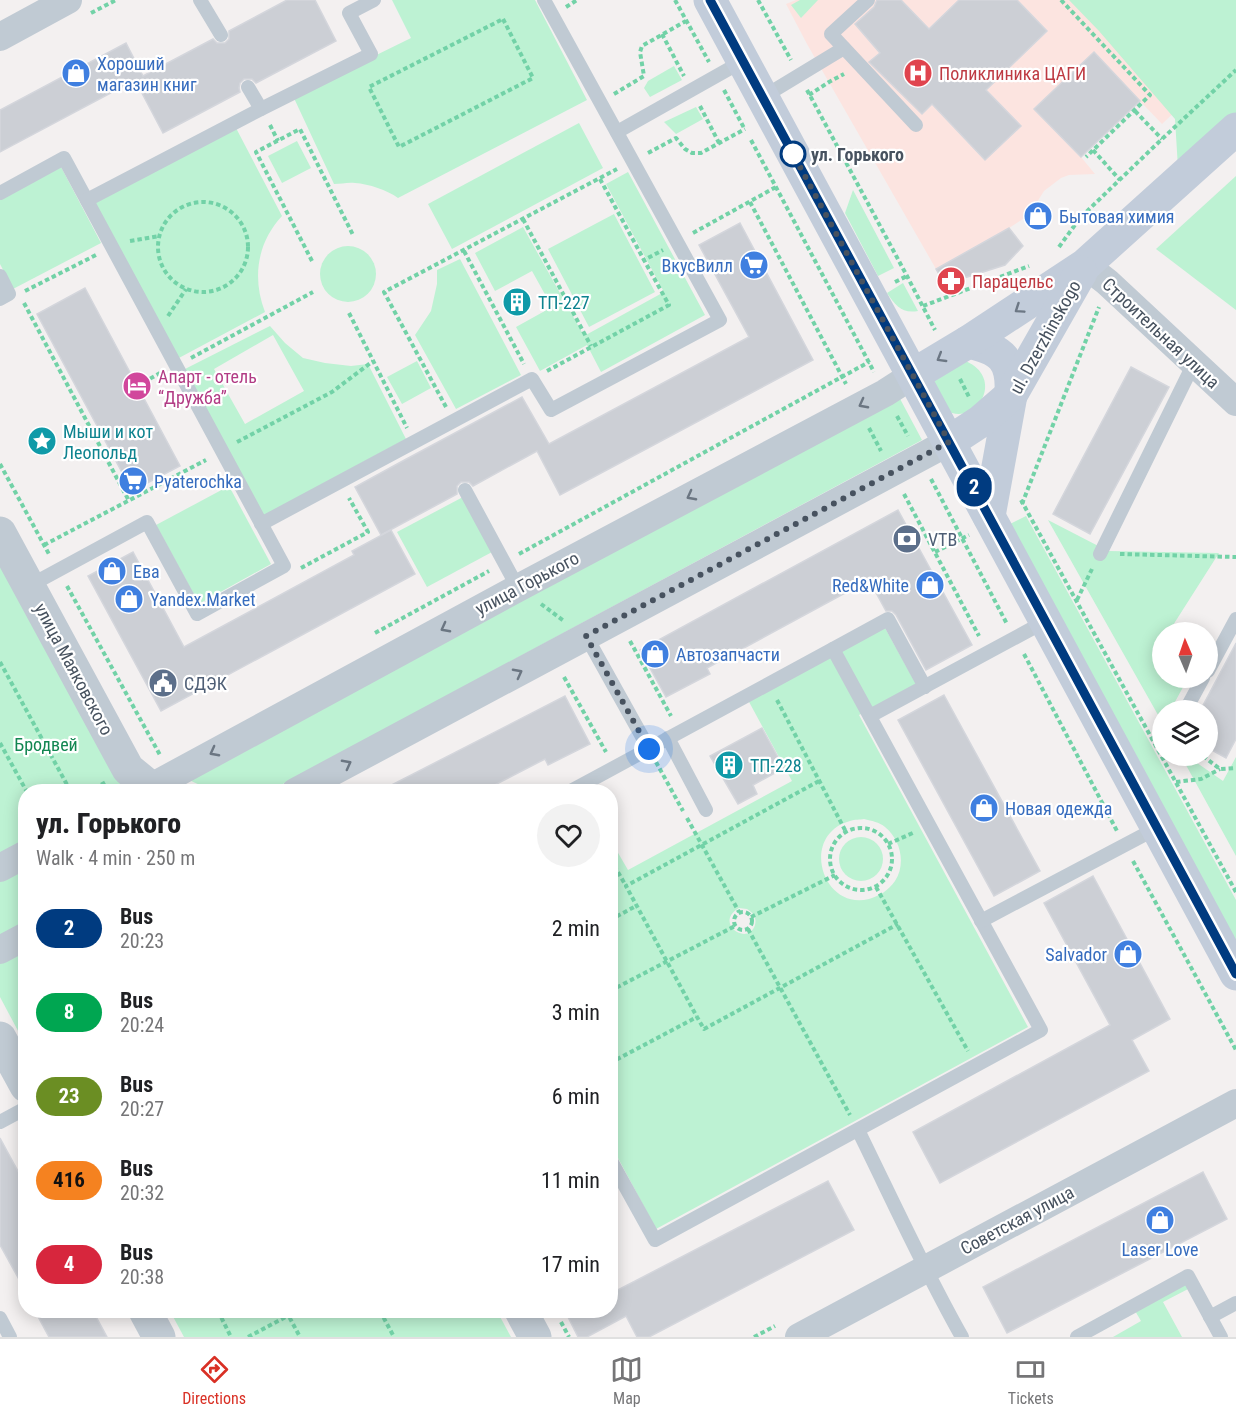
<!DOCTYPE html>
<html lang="en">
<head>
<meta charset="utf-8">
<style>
	body { margin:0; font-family:"Roboto Condensed",sans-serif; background:#f2f2f2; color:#202124; height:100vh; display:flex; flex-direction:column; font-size:22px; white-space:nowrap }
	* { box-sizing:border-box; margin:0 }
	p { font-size:20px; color:#757577 }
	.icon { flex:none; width:33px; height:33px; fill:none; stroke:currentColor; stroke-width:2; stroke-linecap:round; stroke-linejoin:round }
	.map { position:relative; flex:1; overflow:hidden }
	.panel { position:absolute; left:18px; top:784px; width:600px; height:534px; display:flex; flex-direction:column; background:#fff; border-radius:24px; box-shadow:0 3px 15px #0003 }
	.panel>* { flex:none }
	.badge { padding:0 12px; border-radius:20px; font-size:21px; line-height:39px }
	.needle { width:39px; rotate:358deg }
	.controls { position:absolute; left:1152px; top:622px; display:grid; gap:12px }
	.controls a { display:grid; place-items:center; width:66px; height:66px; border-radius:50%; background:#fff; box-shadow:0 3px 15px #0003; font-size:30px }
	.you { position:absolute; width:30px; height:30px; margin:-15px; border:4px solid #fff; border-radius:50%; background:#1a73e8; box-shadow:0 0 0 9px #1a73e833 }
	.map>.badge { position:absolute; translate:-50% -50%; box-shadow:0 0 0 3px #fff }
	.round { display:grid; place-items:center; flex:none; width:63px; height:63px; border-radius:32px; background:#f2f2f2 }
	.overview { display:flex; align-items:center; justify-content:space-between; height:102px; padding:0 18px }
	h1 { font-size:28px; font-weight:800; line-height:45px }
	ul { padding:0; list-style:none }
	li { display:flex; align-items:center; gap:18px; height:84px; padding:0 18px }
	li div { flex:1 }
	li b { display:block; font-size:22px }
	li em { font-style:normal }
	li .badge { min-width:66px; font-weight:700; text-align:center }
	.menu { display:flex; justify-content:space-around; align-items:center; height:84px; border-top:2px solid #e0e0e0; background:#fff; font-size:16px; color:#757577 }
	.menu a { display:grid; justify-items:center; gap:3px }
	.menu .selected { color:#d93025 }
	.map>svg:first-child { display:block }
	.medical { fill:#fce4e0 }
	.green { fill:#bdf2d3; fill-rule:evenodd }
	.building { fill:#cccfd5; stroke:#d4d6dc; stroke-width:1.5 }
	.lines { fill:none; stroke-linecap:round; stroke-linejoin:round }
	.path { stroke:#72d2a7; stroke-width:4; stroke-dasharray:4.5 3; stroke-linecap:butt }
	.service { stroke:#c0cad3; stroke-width:14 }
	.minor { stroke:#c0cad3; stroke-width:28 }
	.tertiary { stroke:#c0cad3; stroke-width:33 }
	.secondary { stroke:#c2ccda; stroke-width:33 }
	.oneway { stroke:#6c7784 }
	.oneway2 { stroke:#6b7682 }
	.line-casing { stroke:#fff; stroke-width:14 }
	.line { stroke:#003b80; stroke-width:9 }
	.walk { stroke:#47525f; stroke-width:6; stroke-dasharray:0 10.8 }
	.stop-dot { fill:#fff; stroke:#003b80; stroke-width:3 }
	.labels { text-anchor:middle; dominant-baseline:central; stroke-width:4.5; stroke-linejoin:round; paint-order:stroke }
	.shop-label { font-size:18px; fill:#366cbe; stroke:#fff; text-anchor:start }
	.health-label { font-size:18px; fill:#be3a42; stroke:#fff; text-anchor:start }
	.stop-label { font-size:18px; font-weight:bold; fill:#47525f; stroke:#fff; text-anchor:start }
	.culture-label { font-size:18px; fill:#0d838f; stroke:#fff; text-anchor:start }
	.street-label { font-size:18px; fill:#47525f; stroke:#fff }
	.hotel-label { font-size:18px; fill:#b23c85; stroke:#fff; text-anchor:start }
	.service-label { font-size:18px; fill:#4e5e75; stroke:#fff; text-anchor:start }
	.park-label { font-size:18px; fill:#128651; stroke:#fff }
</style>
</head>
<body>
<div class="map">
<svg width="1236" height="1337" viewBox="0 0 1236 1337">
	<rect width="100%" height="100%" fill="#f3f0f0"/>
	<polygon class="medical" points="796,0 1236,0 1236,54 1162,124 1140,101 1081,157 1095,174 1069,175 1061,178 1044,191 1029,215 1009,228 936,269 807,44 786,4"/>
	<g class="green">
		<path d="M392,0H535L587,100L398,198C387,190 369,184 355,183C348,182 341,184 334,184L293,96L411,38Z"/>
		<polygon points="800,0 818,0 801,18 791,5"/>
		<polygon points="1069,0 1236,0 1236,114 1178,168 1175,119 1099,31"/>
		<polygon points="674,66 682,80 650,97 644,88 648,81"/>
		<polygon points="696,107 703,119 676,134 664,122"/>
		<polygon points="579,123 603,168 452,249 428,204"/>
		<path d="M236,128L282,216C257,243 252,278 265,312L177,359L95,203Z"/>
		<polygon points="297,141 311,168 282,183 268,156"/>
		<polygon points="60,165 101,243 13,289 0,264 0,197"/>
		<polygon points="628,172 705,315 601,372 587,345 540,371 516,327 552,307 532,271 495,291 475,253 523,227 584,336 664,292 606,184"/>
		<polygon points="1236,176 1236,310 1156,249"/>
		<polygon points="853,190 894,268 878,276 845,213"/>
		<polygon points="614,214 655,292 589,327 548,249"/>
		<circle cx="348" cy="274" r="28"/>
		<polygon points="460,259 521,375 456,409 415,335 431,311 437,284 437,270"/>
		<path d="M903,283L918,311C902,314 895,305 887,293Z"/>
		<path d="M270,326L285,343L303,358L325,363L351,366L368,364L406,439L263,516L183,370ZM273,335L304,391L245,424L214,369Z"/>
		<path d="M963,360C1004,375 981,421 952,413C947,411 941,405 936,402L934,375Z"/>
		<polygon points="417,361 431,388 402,404 387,377"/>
		<polygon points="898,395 922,440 268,792 215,792 189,780"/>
		<polygon points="229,486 271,564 199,604 156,525"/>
		<polygon points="463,497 492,552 427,587 397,532"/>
		<polygon points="1026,516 1236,900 1236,943 1010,524"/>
		<polygon points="1048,520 1108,551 1219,553 1168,633 1162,633 1162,678 1188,678 1170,711 1162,711 1162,722"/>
		<polygon points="0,561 150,792 26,792 25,1044 0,997"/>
		<path d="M884,626L916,684L859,715L1028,1027L656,1229L611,1145L610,839L628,870L792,781L748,700ZM864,819C872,821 879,822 885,827C901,840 906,864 895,881C888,891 879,896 869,899C822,911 799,835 850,821C855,819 860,820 864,819ZM739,908L747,909C753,913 757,917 755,925C748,947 713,923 739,908Z"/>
		<polygon points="1181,756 1187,756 1223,781 1236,757 1236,856"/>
		<circle cx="861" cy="859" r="22"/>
		<polygon points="1186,1281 1190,1288 1163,1302 1182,1337 1113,1337 1141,1321 1134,1309"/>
		<polygon points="170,1311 497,1311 511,1337 184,1337"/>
	</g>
	<g class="building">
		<polygon points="287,0 315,0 336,41 256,83 252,79 244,79 240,83 239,88 240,92 163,133 135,80 0,152 0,110 126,43 143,76 213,39 217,43 225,43 229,39 229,31"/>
		<polygon points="877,0 901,0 929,29 959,0 1017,0 1047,31 986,90 1021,126 985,160 932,104 922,114 869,62 880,53 855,24 874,7"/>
		<polygon points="1094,52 1140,101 1081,157 1034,109"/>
		<polygon points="740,223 813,360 560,495 537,451 473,486 469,482 461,482 457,486 457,494 381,535 355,487 399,463 522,397 549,444 749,337 699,245"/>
		<polygon points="1009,228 1023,246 1005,265 945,284 936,269"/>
		<polygon points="85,288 180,466 132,491 37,314"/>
		<polygon points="519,288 530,307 514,316 504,297"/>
		<polygon points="1131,367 1169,387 1090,534 1053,514"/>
		<polygon points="898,510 972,645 926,670 896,615 892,611 886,611 869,580 707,668 710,674 666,697 640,650"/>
		<polygon points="391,530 415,574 161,711 88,576 133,552 184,647 354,555 352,551"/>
		<polygon points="1236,643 1236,739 1226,758 1208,748 1208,711 1200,711"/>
		<polygon points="944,695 1040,871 994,896 898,720"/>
		<polygon points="565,696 590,744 548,765 545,759 481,792 378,792"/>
		<polygon points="762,728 784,768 753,785 757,794 738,804 710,756"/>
		<polygon points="1093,876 1170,1019 1132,1040 1149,1071 940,1183 913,1132 1110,1025 1044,903"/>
		<polygon points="0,1138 26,1186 26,1292 0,1245"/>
		<polygon points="1203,1172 1227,1219 1007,1333 983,1287"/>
		<polygon points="828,1181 854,1230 649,1337 637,1337 626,1316 587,1337 578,1337 565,1311 610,1311 610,1294"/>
		<polygon points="35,1311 93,1311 107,1337 49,1337"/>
	</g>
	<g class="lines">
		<g class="path">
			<polyline points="675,0 709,62"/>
			<polyline points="758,0 791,60"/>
			<polyline points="1061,0 1150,95 1086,157"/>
			<polyline points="566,7 577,0"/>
			<polyline points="91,13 116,0"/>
			<polygon points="503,19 533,78 399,147 369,87"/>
			<polyline points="662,34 684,76"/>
			<polyline points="724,90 744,128"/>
			<polyline points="807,90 907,276 935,330"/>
			<polyline points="614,94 644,76 640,52 642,46 686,21"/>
			<polyline points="809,95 829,82 844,74"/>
			<polyline points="700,106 719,143"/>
			<polyline points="1135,111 1162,139"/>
			<polyline points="270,125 278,141"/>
			<polyline points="751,140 874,372"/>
			<polyline points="1093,150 1120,180"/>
			<polyline points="648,153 676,138 685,149 692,153 701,153 745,129"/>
			<polyline points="600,179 644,260"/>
			<circle cx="203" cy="247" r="45"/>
			<polyline points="750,202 846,384"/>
			<polyline points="523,219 591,346"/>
			<polyline points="693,233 776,187"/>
			<polyline points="130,241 159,236"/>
			<polyline points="1059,247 1080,218 1162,139 1236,70"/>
			<polyline points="464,251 524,364"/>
			<polyline points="312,261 256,152 300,129 353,235"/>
			<polyline points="895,282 907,276"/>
			<polyline points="25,291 96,255"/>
			<polyline points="24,303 129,501"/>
			<polyline points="923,306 1029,266"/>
			<polyline points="349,313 407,428"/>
			<polyline points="168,316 186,289"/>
			<polyline points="191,358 313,292"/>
			<polyline points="547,371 669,305 644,260 663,250"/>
			<polyline points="960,379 969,397"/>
			<polyline points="137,386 160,373"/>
			<polyline points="446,407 384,292 617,169"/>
			<polyline points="897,416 908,436"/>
			<polyline points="869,428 881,451"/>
			<polyline points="237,442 332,392 373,361"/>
			<polyline points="0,464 50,556"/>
			<polyline points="931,479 1007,624"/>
			<polyline points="904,494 979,636"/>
			<polyline points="1021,500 1236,892"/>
			<polyline points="1022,504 1099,307"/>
			<polyline points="44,545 206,460"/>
			<polyline points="935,552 969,535"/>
			<polyline points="519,554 869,362"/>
			<polyline points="1120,554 1236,557"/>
			<polyline points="301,568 368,532 349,498"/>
			<polyline points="67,586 160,755"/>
			<polyline points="1077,600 1092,569"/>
			<polyline points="541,604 564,621"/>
			<polyline points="375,633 489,571"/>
			<polyline points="630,641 671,716"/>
			<polyline points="1024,654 1117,831"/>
			<polyline points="0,662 71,792"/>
			<polyline points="564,677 606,752"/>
			<polyline points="777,700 846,832"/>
			<polyline points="0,743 27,792"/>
			<polyline points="1157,748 1162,743"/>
			<polyline points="1203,756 1220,769 1236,768"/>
			<polyline points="656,762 683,811"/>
			<polyline points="819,781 626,886 697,1017 704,1029 898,924"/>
			<polyline points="1176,782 1201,779 1220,769"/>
			<polyline points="88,792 106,782"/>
			<polyline points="687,818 739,912"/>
			<circle cx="861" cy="859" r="31"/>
			<polyline points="888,844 915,832"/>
			<polyline points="610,860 611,860 626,886"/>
			<polyline points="1133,861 1236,1050"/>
			<polyline points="876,887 968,1051"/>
			<circle cx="743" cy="921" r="9"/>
			<polyline points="751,917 835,875"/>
			<polyline points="610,920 636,906"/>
			<polyline points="748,929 850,1115"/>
			<polyline points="610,991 735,926"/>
			<polyline points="610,1063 697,1017"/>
			<polyline points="218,1311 231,1337"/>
			<polyline points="286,1311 300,1337"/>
			<polyline points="380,1311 394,1337"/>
			<polyline points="561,1322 569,1337"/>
			<polyline points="248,1337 297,1311"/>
			<polyline points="754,1337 775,1326"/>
		</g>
		<g class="service">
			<polyline points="200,0 221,35"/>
			<polyline points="868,0 831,34 916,125"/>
			<polyline points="248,87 261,109"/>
			<polyline points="763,97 844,48"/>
			<polyline points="617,132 743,61"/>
			<polyline points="0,193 64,158 284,566 197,614 147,522 29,586"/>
			<polyline points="87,200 261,109 371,54 349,13 374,0"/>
			<polyline points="0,276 9,294 0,299"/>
			<polyline points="465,490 518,588"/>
			<polyline points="261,524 532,379 551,410 720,320 544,0"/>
			<polyline points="1100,554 1194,363"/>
			<polyline points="586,636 649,749"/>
			<polyline points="833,649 888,619 925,687"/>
			<polyline points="1208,671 1236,619"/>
			<polyline points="1185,711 1203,678"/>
			<polyline points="870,716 1046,621"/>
			<polyline points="668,738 706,810"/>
			<polyline points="569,792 833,649 1041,1030 655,1240 610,1159"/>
			<polyline points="981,921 1157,828"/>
			<polyline points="0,1122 26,1108"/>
			<path d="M858,1130C892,1199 924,1270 962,1337"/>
			<polyline points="1210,1317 1236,1303"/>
			<polyline points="0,1318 10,1337"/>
			<polyline points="1077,1337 1188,1276 1221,1337"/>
		</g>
		<g class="minor">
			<polyline points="0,37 68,0"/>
			<polyline points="1085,265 1107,282 1236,402"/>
			<polyline points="142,792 518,588 885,393 913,375"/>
			<polyline points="295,792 949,442"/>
			<polyline points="0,868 26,854"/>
			<polyline points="0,950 26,936"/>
			<polyline points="799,1337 1236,1103"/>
		</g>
		<g class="tertiary">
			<polyline points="0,533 128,769 150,787 162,792"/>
			<polyline points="0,1038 26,1086"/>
			<polyline points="145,1311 159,1337"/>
			<polyline points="521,1311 535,1337"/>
		</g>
		<g class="secondary">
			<polyline points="710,0 1236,974"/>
			<path d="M968,342C1002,349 1013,360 1011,395L989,516"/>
			<polyline points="913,375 968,342 1085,265 1236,129"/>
			<polyline points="949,442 981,421 1011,395 1081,272"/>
		</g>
	</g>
	<defs><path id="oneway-chevron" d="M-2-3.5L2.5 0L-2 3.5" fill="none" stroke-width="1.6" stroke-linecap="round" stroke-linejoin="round" transform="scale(1.5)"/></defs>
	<g class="oneway">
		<use href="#oneway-chevron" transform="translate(1019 309) rotate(146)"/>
		<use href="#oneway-chevron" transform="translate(941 358) rotate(149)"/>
	</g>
	<g class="oneway2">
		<use href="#oneway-chevron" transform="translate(863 404) rotate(152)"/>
		<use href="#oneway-chevron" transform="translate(691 496) rotate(152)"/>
		<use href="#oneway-chevron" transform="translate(445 628) rotate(152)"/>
		<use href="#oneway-chevron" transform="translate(518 673) rotate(-28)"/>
		<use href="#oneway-chevron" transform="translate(214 752) rotate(152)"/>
		<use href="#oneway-chevron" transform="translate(347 764) rotate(-28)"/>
	</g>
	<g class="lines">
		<g class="line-casing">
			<polyline id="line" points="710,0 1236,974"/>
		</g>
		<use href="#line" class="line"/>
		<polyline class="walk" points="649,749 586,636 949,442 793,154"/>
	</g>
	<defs>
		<g id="shop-disc" transform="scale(1.5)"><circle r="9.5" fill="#3f7fe0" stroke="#fff"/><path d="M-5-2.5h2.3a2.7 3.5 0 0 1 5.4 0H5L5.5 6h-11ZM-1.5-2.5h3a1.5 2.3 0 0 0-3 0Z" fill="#fff"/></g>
		<g id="hospital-disc" transform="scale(1.5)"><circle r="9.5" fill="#e0444e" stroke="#fff"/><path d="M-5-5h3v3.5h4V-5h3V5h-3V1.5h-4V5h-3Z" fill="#fff"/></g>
		<g id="supermarket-disc" transform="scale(1.5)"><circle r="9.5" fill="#3f7fe0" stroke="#fff"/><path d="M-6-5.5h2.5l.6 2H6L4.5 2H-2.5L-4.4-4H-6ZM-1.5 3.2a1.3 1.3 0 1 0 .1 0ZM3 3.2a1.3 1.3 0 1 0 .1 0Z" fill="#fff"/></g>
		<g id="pharmacy-disc" transform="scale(1.5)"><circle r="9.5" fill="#e0444e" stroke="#fff"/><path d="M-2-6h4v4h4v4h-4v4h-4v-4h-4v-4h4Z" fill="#fff"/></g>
		<g id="building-disc" transform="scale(1.5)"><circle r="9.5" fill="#0f9aa8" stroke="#fff"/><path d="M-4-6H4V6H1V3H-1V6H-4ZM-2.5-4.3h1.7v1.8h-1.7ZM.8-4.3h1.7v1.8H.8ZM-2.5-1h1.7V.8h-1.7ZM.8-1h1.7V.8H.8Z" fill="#fff"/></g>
		<g id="hotel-disc" transform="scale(1.5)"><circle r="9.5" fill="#d1479c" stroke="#fff"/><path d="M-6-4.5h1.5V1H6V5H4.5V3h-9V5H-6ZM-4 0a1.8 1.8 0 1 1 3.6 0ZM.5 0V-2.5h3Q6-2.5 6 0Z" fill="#fff"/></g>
		<g id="sight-disc" transform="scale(1.5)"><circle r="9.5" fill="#0f9aa8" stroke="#fff"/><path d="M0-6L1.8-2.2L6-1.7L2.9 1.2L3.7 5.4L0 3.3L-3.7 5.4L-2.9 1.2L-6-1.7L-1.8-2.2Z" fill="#fff"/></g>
		<g id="bank-disc" transform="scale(1.5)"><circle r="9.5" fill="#5c6f8a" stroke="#fff"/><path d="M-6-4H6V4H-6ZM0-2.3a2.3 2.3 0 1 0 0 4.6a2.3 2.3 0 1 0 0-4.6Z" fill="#fff"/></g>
		<g id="civic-disc" transform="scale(1.5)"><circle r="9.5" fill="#5c6f8a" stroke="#fff"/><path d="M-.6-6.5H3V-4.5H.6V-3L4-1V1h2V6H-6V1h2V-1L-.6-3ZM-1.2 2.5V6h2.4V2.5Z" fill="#fff"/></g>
	</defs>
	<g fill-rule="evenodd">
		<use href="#shop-disc" x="76" y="73"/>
		<use href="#hospital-disc" x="918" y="73"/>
		<use href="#shop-disc" x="1038" y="216"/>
		<use href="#supermarket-disc" x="754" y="265"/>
		<use href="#pharmacy-disc" x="951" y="281"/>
		<use href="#building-disc" x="517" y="302"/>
		<use href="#hotel-disc" x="137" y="386"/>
		<use href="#sight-disc" x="42" y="441"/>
		<use href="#supermarket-disc" x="133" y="481"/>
		<use href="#bank-disc" x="907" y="539"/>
		<use href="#shop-disc" x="112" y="571"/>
		<use href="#shop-disc" x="930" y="585"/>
		<use href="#shop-disc" x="129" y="599"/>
		<use href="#shop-disc" x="655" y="654"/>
		<use href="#civic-disc" x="163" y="683"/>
		<use href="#building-disc" x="729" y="765"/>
		<use href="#shop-disc" x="984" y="808"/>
		<use href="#shop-disc" x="1128" y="954"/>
		<use href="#shop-disc" x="1160" y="1220"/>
	</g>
	<circle class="stop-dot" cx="793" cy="154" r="12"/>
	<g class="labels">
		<g class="shop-label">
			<text x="97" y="63">Хороший<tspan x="97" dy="21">магазин книг</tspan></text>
			<text x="1059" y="216">Бытовая химия</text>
			<text x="733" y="265" text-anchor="end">ВкусВилл</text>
			<text x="154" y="481">Pyaterochka</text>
			<text x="133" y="571">Ева</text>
			<text x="909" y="585" text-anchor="end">Red&amp;White</text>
			<text x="150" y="599">Yandex.Market</text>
			<text x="676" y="654">Автозапчасти</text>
			<text x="1005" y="808">Новая одежда</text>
			<text x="1107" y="954" text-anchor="end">Salvador</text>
			<text x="1160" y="1249" text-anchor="middle">Laser Love</text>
		</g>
		<g class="health-label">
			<text x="939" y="73">Поликлиника ЦАГИ</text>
			<text x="972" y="281">Парацельс</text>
		</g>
		<g class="stop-label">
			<text x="811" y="154">ул. Горького</text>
		</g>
		<g class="culture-label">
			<text x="538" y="302">ТП-227</text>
			<text x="63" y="431">Мыши и кот<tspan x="63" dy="21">Леопольд</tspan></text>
			<text x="750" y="765">ТП-228</text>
		</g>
		<g class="street-label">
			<text transform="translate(1161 333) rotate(43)">Строительная улица</text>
			<text transform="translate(1045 337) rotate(-61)">ul. Dzerzhinskogo</text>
			<text transform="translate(527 583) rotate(-28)">улица Горького</text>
			<text transform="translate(74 669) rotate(62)">улица Маяковского</text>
			<text transform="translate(1017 1220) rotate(-28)">Советская улица</text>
		</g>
		<g class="hotel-label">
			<text x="158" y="376">Апарт - отель<tspan x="158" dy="21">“Дружба”</tspan></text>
		</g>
		<g class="service-label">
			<text x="928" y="539">VTB</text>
			<text x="184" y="683">СДЭК</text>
		</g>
		<g class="park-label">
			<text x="46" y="744">Бродвей</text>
		</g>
	</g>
</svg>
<div class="controls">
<a><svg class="needle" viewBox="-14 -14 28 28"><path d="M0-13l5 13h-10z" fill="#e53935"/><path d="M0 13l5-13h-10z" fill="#757577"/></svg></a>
<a><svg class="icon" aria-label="layers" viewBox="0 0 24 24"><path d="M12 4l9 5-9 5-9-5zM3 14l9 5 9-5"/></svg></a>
</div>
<div class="you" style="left:649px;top:749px"></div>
<b class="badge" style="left:974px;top:487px;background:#003b80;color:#fff">2</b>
<section class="panel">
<div class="overview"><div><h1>ул. Горького</h1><p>Walk · 4 min · 250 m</p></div><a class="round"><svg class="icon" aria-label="heart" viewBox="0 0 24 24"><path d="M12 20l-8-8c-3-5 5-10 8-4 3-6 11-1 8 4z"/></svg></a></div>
<ul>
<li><span class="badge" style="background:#003b80;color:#fff">2</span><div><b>Bus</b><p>20:23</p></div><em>2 min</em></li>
<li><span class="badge" style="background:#00a651;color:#fff">8</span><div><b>Bus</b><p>20:24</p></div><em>3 min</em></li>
<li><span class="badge" style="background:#6b8e23;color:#fff">23</span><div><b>Bus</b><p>20:27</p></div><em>6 min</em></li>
<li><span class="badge" style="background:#f58220;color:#111">416</span><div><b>Bus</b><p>20:32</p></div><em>11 min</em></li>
<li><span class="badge" style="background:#d7263d;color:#fff">4</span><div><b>Bus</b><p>20:38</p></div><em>17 min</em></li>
</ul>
</section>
</div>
<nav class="menu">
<a class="selected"><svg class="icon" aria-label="directions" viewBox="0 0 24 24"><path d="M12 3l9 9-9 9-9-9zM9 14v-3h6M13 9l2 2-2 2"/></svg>Directions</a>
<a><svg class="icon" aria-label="map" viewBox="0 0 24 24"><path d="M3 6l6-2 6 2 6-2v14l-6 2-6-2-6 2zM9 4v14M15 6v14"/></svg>Map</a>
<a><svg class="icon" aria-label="tickets" viewBox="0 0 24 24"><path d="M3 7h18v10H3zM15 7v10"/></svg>Tickets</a>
</nav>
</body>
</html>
